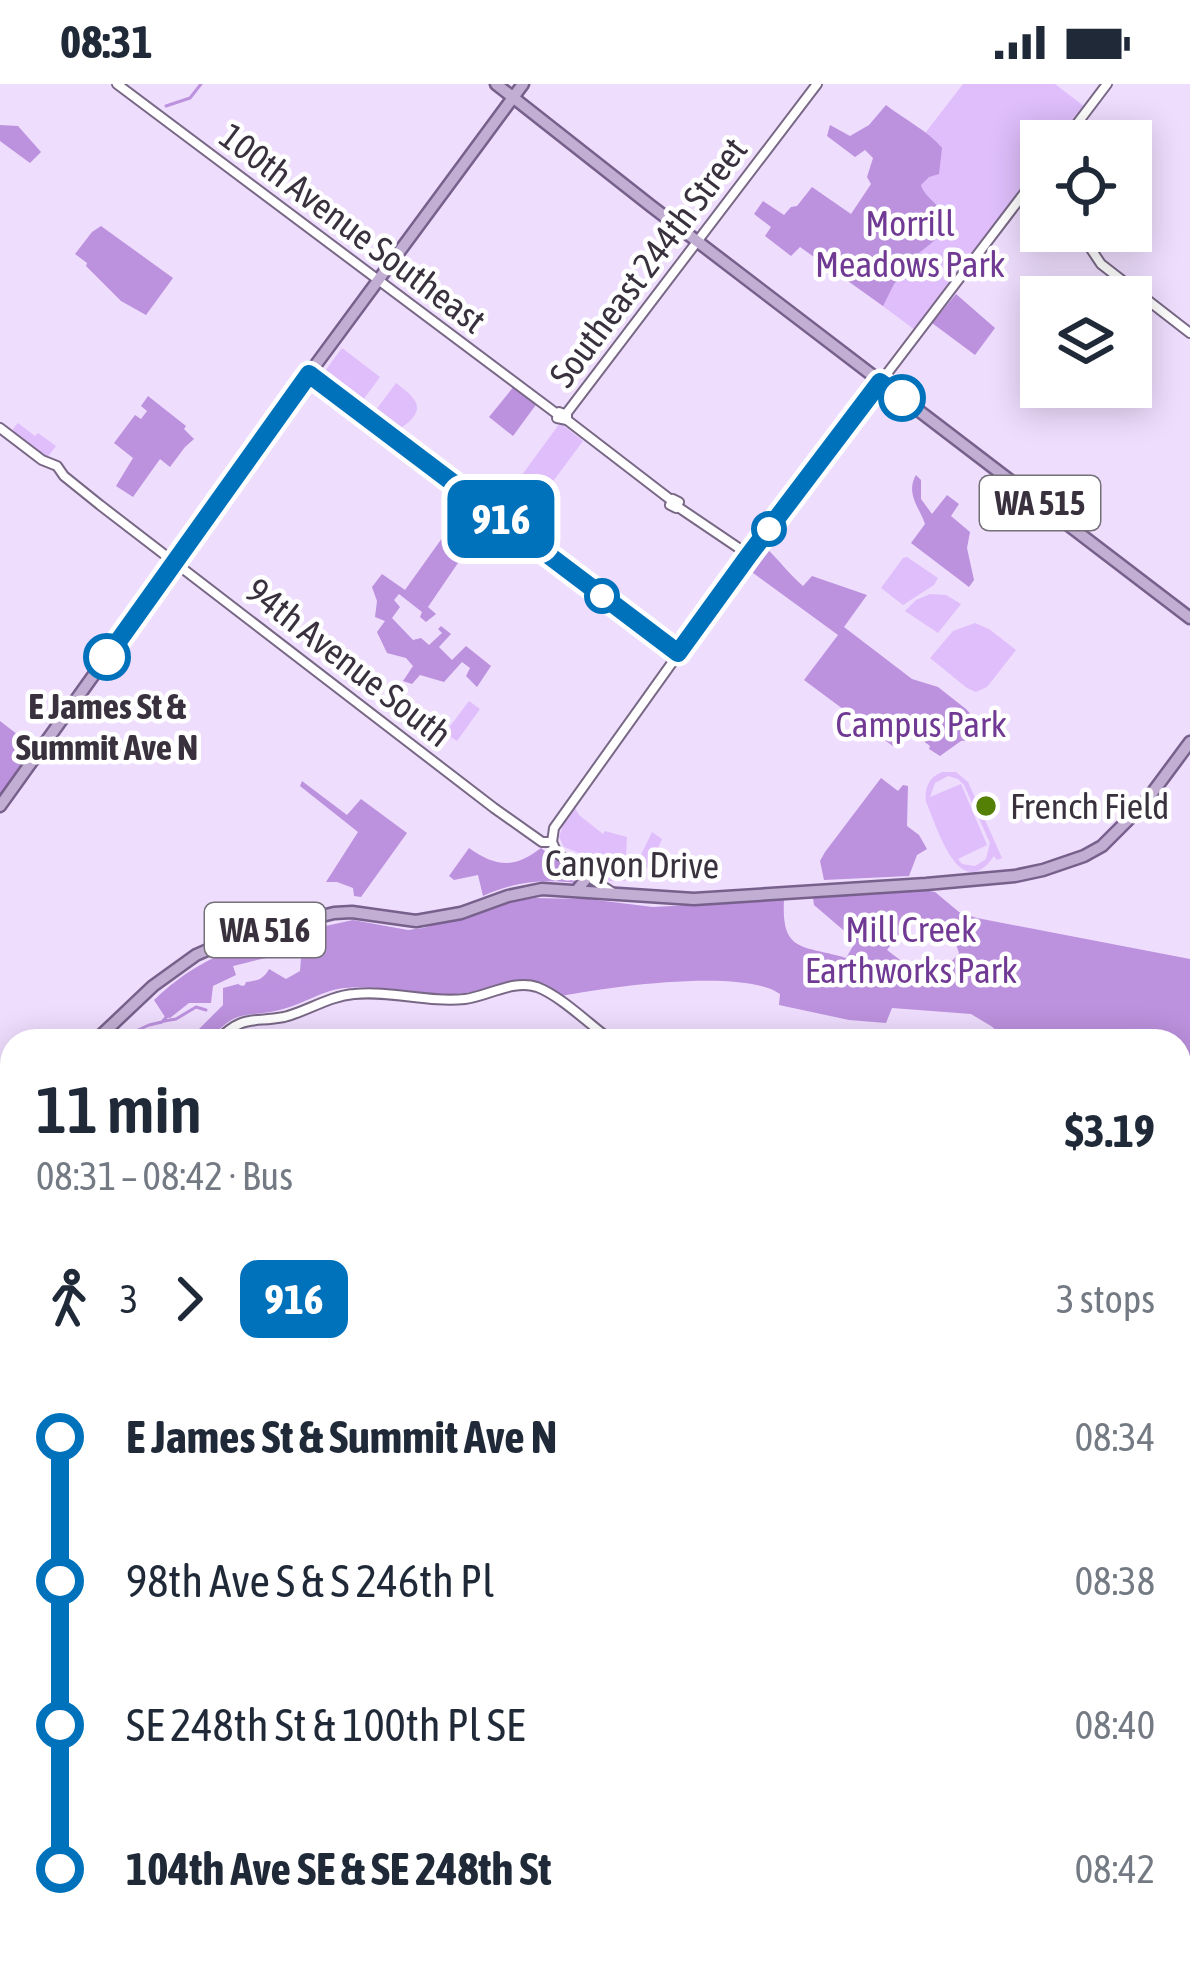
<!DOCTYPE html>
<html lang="en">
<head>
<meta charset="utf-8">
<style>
	body { margin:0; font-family:"Asap Condensed",sans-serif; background:#f6f6f7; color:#1f2937; height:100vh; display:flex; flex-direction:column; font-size:45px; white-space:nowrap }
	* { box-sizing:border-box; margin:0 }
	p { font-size:39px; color:#747a83 }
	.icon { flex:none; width:66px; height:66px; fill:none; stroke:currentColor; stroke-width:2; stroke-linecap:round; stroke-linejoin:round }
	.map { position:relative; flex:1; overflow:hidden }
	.panel { position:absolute; left:0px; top:945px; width:1191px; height:936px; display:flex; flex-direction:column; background:#fff; border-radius:36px 36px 0 0; box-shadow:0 6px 30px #0003 }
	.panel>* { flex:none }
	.badge { padding:0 24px; border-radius:18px; font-size:42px; line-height:78px }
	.controls { position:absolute; left:1020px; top:36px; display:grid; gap:24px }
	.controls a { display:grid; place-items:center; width:132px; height:132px; border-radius:0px; background:#fff; box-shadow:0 6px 30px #0003; font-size:60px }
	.map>.badge { position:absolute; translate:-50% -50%; box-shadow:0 0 0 6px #fff }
	.legs { display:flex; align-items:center; gap:18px; height:132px; padding:0 36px; font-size:39px }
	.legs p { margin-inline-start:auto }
	.head { display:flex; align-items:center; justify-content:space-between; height:204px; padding:0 36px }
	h1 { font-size:66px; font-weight:600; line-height:90px }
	ul { padding:0 36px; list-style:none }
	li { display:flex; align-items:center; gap:42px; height:144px; font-size:45px }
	li i { display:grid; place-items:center; width:18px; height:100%; margin:0 15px; background:currentColor }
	li i::after { content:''; width:30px; height:30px; margin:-15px; border:9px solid; border-radius:50%; background:#fff }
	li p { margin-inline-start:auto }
	li:first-child i { background:linear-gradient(#0000 50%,currentColor 0) }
	li:last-child i { background:linear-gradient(currentColor 50%,#0000 0) }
	.status { display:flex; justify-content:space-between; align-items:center; height:84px; padding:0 60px; background:#fff; direction:ltr }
	.status svg { height:33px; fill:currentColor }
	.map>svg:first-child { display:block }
	.green { fill:#dfbefb; fill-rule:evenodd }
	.forest { fill:#bc91de; fill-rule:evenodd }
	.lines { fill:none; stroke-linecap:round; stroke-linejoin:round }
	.stream { stroke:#bc91de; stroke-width:3 }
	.minor-casing { stroke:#786885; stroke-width:12 }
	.major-casing { stroke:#77608b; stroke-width:15 }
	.minor { stroke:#fff; stroke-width:8 }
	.major { stroke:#c2aed2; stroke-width:10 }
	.rail-casing { stroke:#6d6375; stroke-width:8 }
	.rail { stroke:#fff; stroke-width:3; stroke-dasharray:9; stroke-linecap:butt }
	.line-1-casing { stroke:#fff; stroke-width:27 }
	.line-1 { stroke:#0072bc; stroke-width:18 }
	.stop-1-dot { fill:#fff; stroke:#0072bc; stroke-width:6 }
	.poi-dot { fill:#558006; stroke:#fff; stroke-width:4.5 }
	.labels { text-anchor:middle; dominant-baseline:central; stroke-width:9; stroke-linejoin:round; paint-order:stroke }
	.shield { fill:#fff; stroke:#747078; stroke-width:3 }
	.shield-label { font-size:33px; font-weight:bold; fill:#39323e }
	.park-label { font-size:36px; fill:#703a94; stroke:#fff }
	.street-label { font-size:36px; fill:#39323e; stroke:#fff }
	.stop-label { font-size:36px; font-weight:bold; fill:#39323e; stroke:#fff }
	.poi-label { font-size:36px; fill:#39323e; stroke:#fff; text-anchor:start }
</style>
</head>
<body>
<div class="status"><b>08:31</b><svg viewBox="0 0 49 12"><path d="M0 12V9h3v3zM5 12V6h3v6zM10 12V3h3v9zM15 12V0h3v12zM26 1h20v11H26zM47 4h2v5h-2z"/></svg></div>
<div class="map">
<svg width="1190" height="1881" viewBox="0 0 1190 1881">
	<rect width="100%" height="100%" fill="#efddfe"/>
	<g class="green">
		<polygon points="963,0 1055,0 1085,23 1059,57 1041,57 1041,80 915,246 825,179"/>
		<polygon points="342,264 380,293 363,316 325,287"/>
		<path d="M396,299C417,315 428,325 401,344L376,326Z"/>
		<polygon points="18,339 35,352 38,349 56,362 46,375 15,352 13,345"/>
		<polygon points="560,339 583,357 531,427 508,410"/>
		<polygon points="907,473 938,494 934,501 903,521 881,504 903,474"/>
		<polygon points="930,510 946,511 961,520 938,549 905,527 916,516"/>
		<polygon points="975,539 989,545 1016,566 987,603 976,608 967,604 930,574 953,547"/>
		<polygon points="469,617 480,625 457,657 445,649"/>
		<path d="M942,688H956L968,698L1002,774L997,776L994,772C959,822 937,742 926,718C924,704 929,693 942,688ZM948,692L958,695L964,701L990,759L986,775L975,782L962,780L958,775L987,761L961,700L930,713L935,699Z"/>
		<path d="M575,724L579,731L603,750L605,747L627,753L626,772L639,775L652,748L662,755C650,783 644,800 609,797L594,775L564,763L559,753L563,741Z"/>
		<polygon points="1179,985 1190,986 1190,1049 1179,1064"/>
		<polygon points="1190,1406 1190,1558 1179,1519 1179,1420"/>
		<polygon points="1190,1765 1190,1881 1172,1881 1174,1869 1179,1869 1179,1773"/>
	</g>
	<g class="forest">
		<path d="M886,21C904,35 928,47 942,64L939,90L929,93L921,101C924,113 940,120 946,134L939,153L914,173L908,186L894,200L883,222L800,163L791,172L765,152L771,143L754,130L763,117L784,131L791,123L797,122L812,103L851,130L871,100L867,93L873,74L865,66L855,73L827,52L830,41L850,52L869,41Z"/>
		<polygon points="0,41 18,42 41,68 30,79 0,57"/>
		<polygon points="101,142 173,194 146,231 121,217 86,182 87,179 75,170 92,148"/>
		<polygon points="956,210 995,244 975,271 932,239"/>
		<polygon points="515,301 538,318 513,352 489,333"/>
		<polygon points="148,312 186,342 184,345 194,355 185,363 170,383 160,375 133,413 116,402 133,374 114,359 135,331 141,335 147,327 141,322"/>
		<path d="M916,391L921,396V415L932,430L947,411L959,420L951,432L970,448L967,464L974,496L969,503L911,459L925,440C920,424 905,410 916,391Z"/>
		<polygon points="470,415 475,419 460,439 477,451 428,523 436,530 426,538 420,533 422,528 399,510 394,516 400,523 392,534 413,556 421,554 429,561 442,549 438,545 441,542 451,550 439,563 452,576 466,562 491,582 477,603 466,592 470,584 462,578 444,598 420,591 412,600 403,597 413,582 406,574 387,569 377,548 385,537 375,533 377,517 372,503 382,490 405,506"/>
		<path d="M766,464C780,477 789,490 803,502L812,492L867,511L844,543L912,595L938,603L966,625L981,641L986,654L961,657L940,672L929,665L930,662L907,645L894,663L804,596L838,551L749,486Z"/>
		<polygon points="0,637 35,664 0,713"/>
		<polygon points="881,694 898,707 903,701 908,702 907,742 919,751 927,765 917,771 909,792 824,796 820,777 825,768"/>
		<polygon points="302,697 347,731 361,715 407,749 361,813 354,812 353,804 337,798 326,798 358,748 300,702"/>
		<path d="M469,764C496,783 514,785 541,764L579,793L576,799C543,795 513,798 483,812L478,791L454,796L449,792Z"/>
		<path d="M924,806L935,808L959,828L977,834L1190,875V975H1179V957H1009L991,942L971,930L892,924L886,939L849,936L779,921L780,910C743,884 607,903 562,912C521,881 499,908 456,910C419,912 381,900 344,904C323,906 303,920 283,925C243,936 241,921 209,956L187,957L223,921V904L238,900L244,903L246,898C257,897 264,895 269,885L286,895L300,887L301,874C278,868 255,877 233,882L236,891L213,902L211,919H189L170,934L165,933L154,916C190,882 223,866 270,855L279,860L299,855L298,848L353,836L408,846L423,844L494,825L511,818L535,814L588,815L653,823L784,816C781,870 804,861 846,874L856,857L814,821L813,814ZM929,834L953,852L959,869L951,878L904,879L887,866L907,839Z"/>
		<polygon points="1179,1089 1190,1098 1190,1406 1186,1410 1190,1414 1190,1441 1179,1428"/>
	</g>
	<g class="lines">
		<g class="stream">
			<polyline points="166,22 190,14 201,0"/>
			<path d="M243,903C263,903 287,905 305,895"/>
			<polyline points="164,937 176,935 196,923 206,926"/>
			<polyline points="136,947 149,941 162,938 176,922 218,895"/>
			<polyline points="0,1048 10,1058"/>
			<polyline points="0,1665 12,1652"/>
		</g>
		<g class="minor-casing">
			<g id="minor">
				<polyline points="117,0 557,330"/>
				<polyline points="1064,57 1107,0"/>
				<polyline points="1085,147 1091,165 1101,180 1190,249"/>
				<polygon points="559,328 567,331 567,336 557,334"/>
				<polyline points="566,330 817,0"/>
				<polyline points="567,336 671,416"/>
				<polyline points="0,344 42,376 57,382 64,392 100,421 494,724 542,758 552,758 557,769 575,783"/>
				<polygon points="673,415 679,418 676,424 670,421"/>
				<polyline points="678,423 749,471"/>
				<polyline points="552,758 554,744 749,471 1041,87"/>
				<polyline points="584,790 612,808"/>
				<path d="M217,957C243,930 252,939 284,933C308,927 329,912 354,910C391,906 428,919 465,915C488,912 514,895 537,903C561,912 590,941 612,957"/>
				<polyline points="1179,983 1190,983"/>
				<polyline points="0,1341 12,1324"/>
				<polyline points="1179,1345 1190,1342"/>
				<polyline points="0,1558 12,1567"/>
			</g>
		</g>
		<g class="major-casing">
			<g id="major">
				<polyline points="496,0 651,122 1190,534"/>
				<polyline points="0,722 309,290 523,0"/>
				<polyline points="573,782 585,796 577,806"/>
				<polyline points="95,957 153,902 196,871 237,853 334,829 352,828 416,837 461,829 508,812 542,805 694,815 926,800 1015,792 1043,786 1084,772 1102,762 1144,720 1190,658"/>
				<polyline points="0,1083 12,1067"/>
				<polyline points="0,1208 12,1217"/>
				<polyline points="0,1638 12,1621"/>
				<polyline points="0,1649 12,1636"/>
				<polyline points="961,1869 977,1881"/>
			</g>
		</g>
		<use href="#minor" class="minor"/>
		<use href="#major" class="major"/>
		<g class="rail-casing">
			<g id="rail">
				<polyline points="0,1318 12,1327"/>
				<polyline points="0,1750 12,1758"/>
				<polyline points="187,1869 207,1881"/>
				<polyline points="745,1869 762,1881"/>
			</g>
		</g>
		<use href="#rail" class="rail"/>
	</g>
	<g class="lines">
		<g class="line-1-casing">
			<polyline id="line-1" points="107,573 309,290 678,569 749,471 880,298 902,314"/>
		</g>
		<use href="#line-1" class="line-1"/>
	</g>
	<g class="stop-1-dot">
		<circle cx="902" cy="314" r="21"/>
		<circle cx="769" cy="445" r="15"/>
		<circle cx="602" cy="512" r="15"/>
		<circle cx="107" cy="573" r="21"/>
	</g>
	<circle class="poi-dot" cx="986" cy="722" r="12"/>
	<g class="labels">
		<g class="shield">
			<rect x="980" y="392" width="120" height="54" rx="9"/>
			<rect x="205" y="819" width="120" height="54" rx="9"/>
		</g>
		<g class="shield-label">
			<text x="1040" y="419">WA 515</text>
			<text x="265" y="846">WA 516</text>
		</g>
		<g class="park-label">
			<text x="910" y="139">Morrill<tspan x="910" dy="41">Meadows Park</tspan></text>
			<text x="921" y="640">Campus Park</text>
			<text x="911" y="845">Mill Creek<tspan x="911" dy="41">Earthworks Park</tspan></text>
		</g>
		<g class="street-label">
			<text transform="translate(353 144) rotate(37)">100th Avenue Southeast</text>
			<text transform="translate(648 178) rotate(-53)">Southeast 244th Street</text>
			<text transform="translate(349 578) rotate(38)">94th Avenue South</text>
			<text transform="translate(632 780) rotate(1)">Canyon Drive</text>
		</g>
		<g class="stop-label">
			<text x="107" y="622">E James St &amp;<tspan x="107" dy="41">Summit Ave N</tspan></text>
		</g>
		<g class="poi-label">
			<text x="1010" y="722">French Field</text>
		</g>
	</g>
</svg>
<div class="controls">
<a><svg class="icon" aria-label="locate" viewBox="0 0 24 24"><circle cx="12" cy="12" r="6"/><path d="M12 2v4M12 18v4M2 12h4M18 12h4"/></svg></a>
<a><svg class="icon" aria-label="layers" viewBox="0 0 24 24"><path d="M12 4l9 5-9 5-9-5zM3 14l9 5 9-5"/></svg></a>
</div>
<b class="badge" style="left:501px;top:435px;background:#0072bc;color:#fff">916</b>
<section class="panel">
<div class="head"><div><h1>11 min</h1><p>08:31 – 08:42 · Bus</p></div><b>$3.19</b></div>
<div class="legs"><svg class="icon" aria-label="walk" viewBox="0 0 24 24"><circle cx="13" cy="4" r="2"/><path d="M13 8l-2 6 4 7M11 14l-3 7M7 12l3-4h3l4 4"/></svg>3<svg class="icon" aria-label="forward" viewBox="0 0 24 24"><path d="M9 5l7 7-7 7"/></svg><b class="badge" style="background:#0072bc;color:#fff">916</b><p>3 stops</p></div>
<ul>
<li><i style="color:#0072bc"></i><b>E James St &amp; Summit Ave N</b><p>08:34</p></li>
<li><i style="color:#0072bc"></i><span>98th Ave S &amp; S 246th Pl</span><p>08:38</p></li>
<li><i style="color:#0072bc"></i><span>SE 248th St &amp; 100th Pl SE</span><p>08:40</p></li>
<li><i style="color:#0072bc"></i><b>104th Ave SE &amp; SE 248th St</b><p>08:42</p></li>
</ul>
</section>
</div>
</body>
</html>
